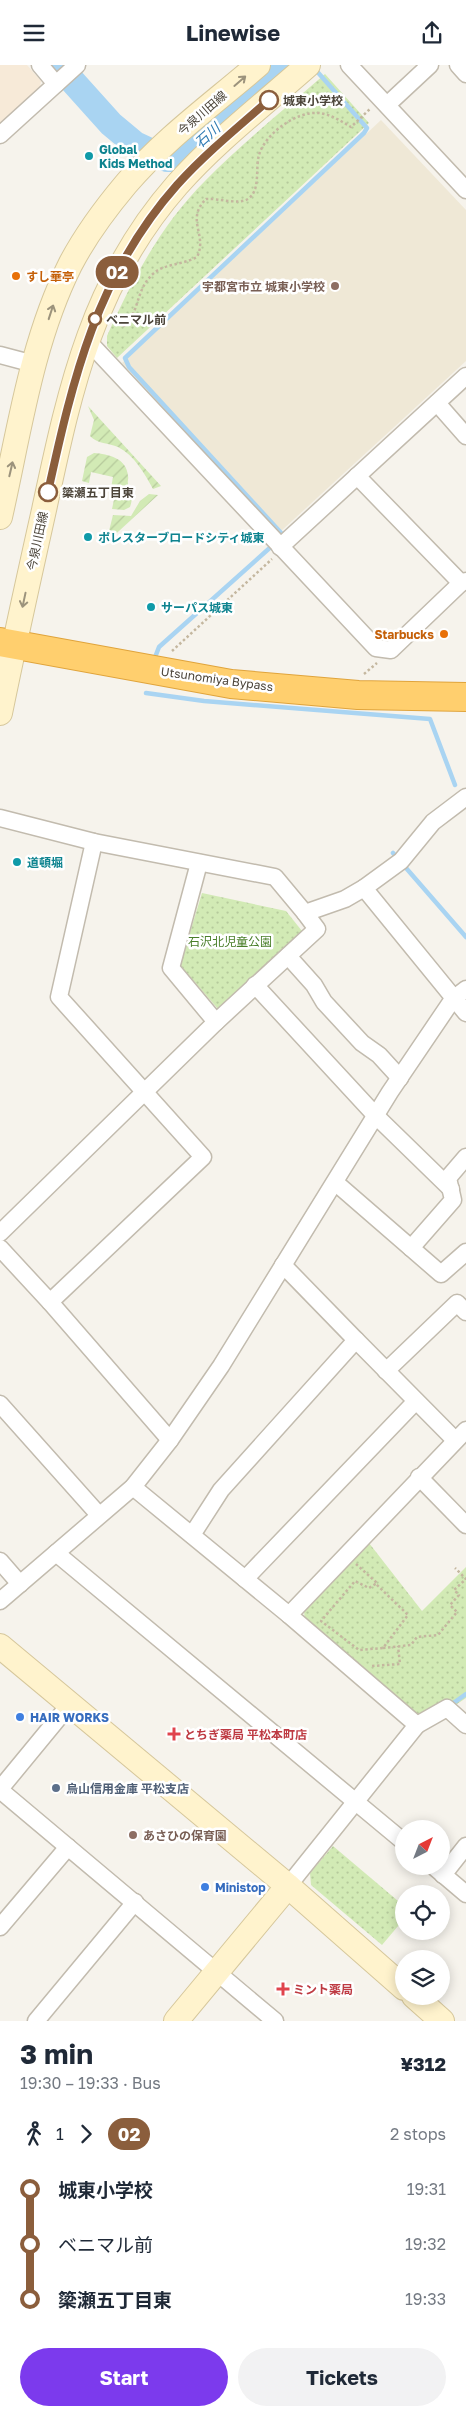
<!DOCTYPE html>
<html lang="en">
<head>
<meta charset="utf-8">
<style>
	body { margin:0; font-family:"Golos Text","Noto Sans JP",sans-serif; background:#f2f2f3; color:#1f2937; height:100vh; display:flex; flex-direction:column; font-size:19px; white-space:nowrap }
	* { box-sizing:border-box; margin:0 }
	p { font-size:16px; color:#747a83 }
	.icon { flex:none; width:28px; height:28px; fill:none; stroke:currentColor; stroke-width:2; stroke-linecap:round; stroke-linejoin:round }
	.map { position:relative; height:1956px; overflow:hidden }
	.panel { display:flex; flex-direction:column; background:#fff; flex:1 }
	.panel>* { flex:none }
	.badge { padding:0 10px; border-radius:16px; font-size:18px; line-height:32px }
	.needle { width:32px; rotate:42deg }
	.fabs { position:absolute; left:395px; top:1755px; display:grid; gap:10px }
	.fabs a { display:grid; place-items:center; width:55px; height:55px; border-radius:50%; background:#fff; box-shadow:0 2px 12px #0003; font-size:25px }
	.map>.badge { position:absolute; translate:-50% -50%; box-shadow:0 0 0 2px #fff }
	.legs { display:flex; align-items:center; gap:8px; height:55px; padding:0 20px; font-size:16px }
	.legs p { margin-inline-start:auto }
	.head { display:flex; align-items:center; justify-content:space-between; height:85px; padding:0 20px }
	h1 { font-size:28px; font-weight:700; line-height:38px }
	.button { display:flex; gap:10px; margin-top:auto; padding:10px 20px }
	.button a { flex:1; height:58px; border-radius:30px; background:#7c3aed; color:#fff; font-size:20px; font-weight:700; line-height:58px; text-align:center }
	.button a+a { background:#f2f2f3; color:#1f2937 }
	ul { padding:0 20px; list-style:none }
	li { display:flex; align-items:center; gap:18px; height:55px; font-size:19px }
	li i { display:grid; place-items:center; width:8px; height:100%; margin:0 6px; background:currentColor }
	li i::after { content:''; width:12px; height:12px; margin:-6px; border:4px solid; border-radius:50%; background:#fff }
	li p { margin-inline-start:auto }
	li:first-child i { background:linear-gradient(#0000 50%,currentColor 0) }
	li:last-child i { background:linear-gradient(currentColor 50%,#0000 0) }
	header { display:flex; justify-content:space-between; align-items:center; height:65px; padding:0 20px; background:#fff; font-size:22px; font-weight:700 }
	.map>svg:first-child { display:block }
	.commercial { fill:#f7ead8 }
	.education { fill:#efe8d6 }
	.grass { fill:url(#grass-dots) }
	.garden { fill:url(#garden-furrows) }
	.lines { fill:none; stroke-linecap:round; stroke-linejoin:round }
	.stream { stroke:#a9d4f2; stroke-width:4.5 }
	.river { stroke:#a9d4f2; stroke-width:26 }
	.street-casing { stroke:#c2bbae; stroke-width:19 }
	.secondary-casing { stroke:#d6c79b; stroke-width:26 }
	.highway-casing { stroke:#e0a43c; stroke-width:30 }
	.path { stroke:#c4b79f; stroke-width:2.5; stroke-dasharray:2.5 2.5; stroke-linecap:butt }
	.street { stroke:#fff; stroke-width:16 }
	.secondary { stroke:#fff3cd; stroke-width:24 }
	.highway { stroke:#ffcf6e; stroke-width:28 }
	.oneway { stroke:#9c937c }
	.line-1-casing { stroke:#fff; stroke-width:11 }
	.line-1 { stroke:#8b5e3c; stroke-width:8 }
	.stop-1-dot { fill:#fff; stroke:#8b5e3c; stroke-width:2.5 }
	.culture-dot { fill:#0f9aa8; stroke:#fff; stroke-width:2 }
	.food-dot { fill:#e8710a; stroke:#fff; stroke-width:2 }
	.education-dot { fill:#8d6e63; stroke:#fff; stroke-width:2 }
	.shop-dot { fill:#3f7fe0; stroke:#fff; stroke-width:2 }
	.health-dot { fill:#e0444e; stroke:#fff; stroke-width:2 }
	.service-dot { fill:#5c6f8a; stroke:#fff; stroke-width:2 }
	.labels { text-anchor:middle; dominant-baseline:central; stroke-width:5; stroke-linejoin:round; paint-order:stroke }
	.stop-label { font-size:12px; font-weight:bold; fill:#4b4439; stroke:#fff; text-anchor:start }
	.street-label { font-size:12px; fill:#4b4439; stroke:#fff }
	.culture-label { font-size:12px; font-weight:bold; fill:#0d838f; stroke:#fff; text-anchor:start }
	.food-label { font-size:12px; font-weight:bold; fill:#c56008; stroke:#fff; text-anchor:start }
	.education-label { font-size:12px; font-weight:bold; fill:#785e54; stroke:#fff; text-anchor:end }
	.park-label { font-size:12px; fill:#4a7f2a; stroke:#fff }
	.shop-label { font-size:12px; font-weight:bold; fill:#366cbe; stroke:#fff; text-anchor:start }
	.health-label { font-size:12px; font-weight:bold; fill:#be3a42; stroke:#fff; text-anchor:start }
	.service-label { font-size:12px; font-weight:bold; fill:#4e5e75; stroke:#fff; text-anchor:start }
	.water-label { font-size:14px; font-style:italic; fill:#2e7ab2; stroke:#fff }
</style>
</head>
<body>
<header><svg class="icon" aria-label="menu" viewBox="0 0 24 24"><path d="M4 6h16M4 12h16M4 18h16"/></svg>Linewise<svg class="icon" aria-label="share" viewBox="0 0 24 24"><path d="M12 15V3M7 8l5-5 5 5M5 13v7h14v-7"/></svg></header>
<div class="map">
<svg width="466" height="1956" viewBox="0 0 466 1956">
	<defs>
		<pattern id="grass-dots" width="8" height="8" patternUnits="userSpaceOnUse" patternTransform="scale(1.25)"><rect width="8" height="8" fill="#d2eab5"/><path d="M2 2h.1M6 6h.1" fill="none" stroke="#b6ca9c" stroke-width="1.8" stroke-linecap="round"/></pattern>
		<pattern id="garden-furrows" width="10" height="10" patternUnits="userSpaceOnUse" patternTransform="scale(1.25)"><rect width="10" height="10" fill="#d2eab5"/><path d="M-1 1l2-2M0 10L10 0M9 11l2-2" fill="none" stroke="#b6ca9c"/></pattern>
	</defs>
	<rect width="100%" height="100%" fill="#f6f3ec"/>
	<polygon class="commercial" points="0,0 27,0 41,16 39,27 0,62"/>
	<polygon class="education" points="381,55 466,145 466,296 280,467 122,298"/>
	<g class="grass">
		<path d="M325,9L369,58L117,293L107,281V271C132,215 161,160 205,116C242,78 285,44 325,9Z"/>
		<polygon points="202,828 286,846 302,866 218,944 180,900"/>
		<polygon points="369,1478 422,1546 466,1502 466,1633 454,1641 418,1652 305,1556 304,1546"/>
		<polygon points="333,1781 404,1841 404,1854 382,1880 311,1820 310,1808"/>
	</g>
	<g class="garden">
		<path d="M88,341L161,421L153,424C145,409 134,390 118,382C109,378 97,379 90,371L94,355Z"/>
		<path d="M94,388C108,389 127,393 128,411C129,413 127,416 128,419C130,429 134,431 130,442L124,445L112,444L116,425L111,423L113,412L91,407L89,418L82,416L87,392Z"/>
		<polygon points="149,429 158,430 106,478 113,450 131,451 140,436"/>
	</g>
	<g class="lines">
		<g class="stream">
			<polyline points="280,473 283,470 129,302 125,293 364,68 367,63 314,3"/>
			<polyline points="154,595 159,582 273,480"/>
			<polyline points="146,628 204,636 430,654 455,720"/>
			<polyline points="393,788 466,872"/>
			<polyline points="452,1639 466,1629"/>
		</g>
		<polyline class="river" points="58,0 111,59 135,79 167,94 180,94 198,81 286,0"/>
		<g class="street-casing">
			<g id="street">
				<polyline points="40,0 56,19"/>
				<polyline points="349,0 466,125"/>
				<polyline points="458,0 466,9"/>
				<polyline points="387,40 430,0"/>
				<polyline points="0,70 77,0"/>
				<polyline points="86,274 376,583 391,585 461,518"/>
				<polyline points="0,290 34,299"/>
				<polyline points="437,338 466,371"/>
				<polyline points="357,411 461,518 466,516"/>
				<polyline points="280,482 466,311"/>
				<polyline points="0,753 94,777 275,812 305,848"/>
				<polyline points="94,777 59,932 203,1092 50,1237 170,1375"/>
				<polyline points="199,798 171,903 216,957"/>
				<polyline points="364,823 401,796 433,757 466,732"/>
				<polyline points="288,891 314,920 324,937 362,978 379,990 400,1013"/>
				<polyline points="255,920 376,1051 451,1124"/>
				<polyline points="336,1118 441,1209 466,1187"/>
				<polyline points="0,1168 216,957 317,864 305,848 345,834 364,823 466,948"/>
				<polyline points="0,1183 50,1237"/>
				<polyline points="411,1183 453,1135 448,1113 466,1092"/>
				<polyline points="283,1200 356,1275"/>
				<polyline points="386,1306 457,1238 466,1247"/>
				<polyline points="0,1339 99,1450"/>
				<polyline points="419,1412 466,1460"/>
				<polyline points="133,1422 289,1550"/>
				<polyline points="192,1470 221,1425 356,1275 455,1375"/>
				<polyline points="56,1488 404,1777"/>
				<polyline points="0,1496 20,1519"/>
				<polyline points="245,1514 416,1336"/>
				<polyline points="0,1536 133,1422 170,1375 221,1301 390,1027 453,934 466,924"/>
				<polyline points="417,1660 447,1643 466,1660"/>
				<polyline points="0,1724 70,1639"/>
				<polyline points="0,1725 275,1956"/>
				<polyline points="433,1801 466,1829"/>
				<polyline points="443,1810 466,1781"/>
				<polyline points="288,1821 417,1660 289,1550 466,1365"/>
				<polyline points="0,1862 68,1782"/>
				<polyline points="36,1956 135,1837"/>
			</g>
		</g>
		<g class="secondary-casing">
			<g id="secondary">
				<path d="M0,452C19,368 31,278 70,200C85,171 105,144 126,119C164,74 214,38 258,0"/>
				<path d="M0,648C14,580 29,512 44,445C70,324 92,217 177,120C216,76 264,39 308,0"/>
				<polyline points="0,1581 288,1821 404,1923"/>
				<polyline points="414,1931 442,1956"/>
				<polyline points="176,1956 288,1821"/>
			</g>
		</g>
		<g class="highway-casing">
			<polyline id="highway" points="0,577 231,619 358,630 466,632"/>
		</g>
		<g class="path">
			<path d="M114,257L124,261C140,248 135,224 154,208C164,199 182,200 197,192C208,170 185,155 206,134C218,133 238,140 248,134C261,125 255,104 259,90C265,69 296,46 319,48C330,49 341,56 351,62L371,43"/>
			<polyline points="172,586 272,494"/>
			<polyline points="364,609 377,598"/>
			<polyline points="356,1499 377,1518 369,1523 355,1516 321,1556 359,1585 383,1583 408,1550 376,1519"/>
			<polyline points="383,1583 411,1580 417,1572 438,1570 457,1547 450,1540 459,1530 454,1525 466,1514 455,1503"/>
			<polyline points="372,1601 400,1599 398,1581"/>
		</g>
		<use href="#street" class="street"/>
		<use href="#secondary" class="secondary"/>
		<use href="#highway" class="highway"/>
	</g>
	<defs><path id="oneway-shaft" d="M-6 0H5M1.5-3L5.5 0L1.5 3" fill="none" stroke-width="1.6" stroke-linecap="round" stroke-linejoin="round" transform="scale(1.25)"/></defs>
	<g class="oneway">
		<use href="#oneway-shaft" transform="translate(240 16) rotate(-41)"/>
		<use href="#oneway-shaft" transform="translate(51 247) rotate(-72)"/>
		<use href="#oneway-shaft" transform="translate(11 404) rotate(-77)"/>
		<use href="#oneway-shaft" transform="translate(24 535) rotate(102)"/>
	</g>
	<g class="lines">
		<g class="line-1-casing">
			<path id="line-1" d="M48,427C73,313 97,210 177,120C205,89 238,62 269,35"/>
		</g>
		<use href="#line-1" class="line-1"/>
	</g>
	<g class="stop-1-dot">
		<circle cx="269" cy="35" r="9"/>
		<circle cx="95" cy="254" r="6"/>
		<circle cx="48" cy="427" r="9"/>
	</g>
	<g class="culture-dot">
		<circle cx="89" cy="91" r="5"/>
		<circle cx="88" cy="472" r="5"/>
		<circle cx="151" cy="542" r="5"/>
		<circle cx="17" cy="797" r="5"/>
	</g>
	<g class="food-dot">
		<circle cx="16" cy="211" r="5"/>
		<circle cx="444" cy="569" r="5"/>
	</g>
	<g class="education-dot">
		<circle cx="335" cy="221" r="5"/>
		<circle cx="133" cy="1770" r="5"/>
	</g>
	<g class="shop-dot">
		<circle cx="20" cy="1652" r="5"/>
		<circle cx="205" cy="1822" r="5"/>
	</g>
	<g class="health-dot">
		<path d="M171.5 1661.5h5v5h5v5h-5v5h-5v-5h-5v-5h5z"/>
		<path d="M280.5 1916.5h5v5h5v5h-5v5h-5v-5h-5v-5h5z"/>
	</g>
	<circle class="service-dot" cx="56" cy="1723" r="5"/>
	<g class="labels">
		<g class="stop-label">
			<text x="283" y="35">城東小学校</text>
			<text x="106" y="254">ベニマル前</text>
			<text x="62" y="427">簗瀬五丁目東</text>
		</g>
		<g class="street-label">
			<text transform="translate(202 48) rotate(-41)">今泉川田線</text>
			<text transform="translate(37 476) rotate(-78)">今泉川田線</text>
			<text transform="translate(217 614) rotate(8)">Utsunomiya Bypass</text>
		</g>
		<g class="culture-label">
			<text x="99" y="84">Global<tspan x="99" dy="14">Kids Method</tspan></text>
			<text x="98" y="472">ポレスターブロードシティ城東</text>
			<text x="161" y="542">サーパス城東</text>
			<text x="27" y="797">道頓堀</text>
		</g>
		<g class="food-label">
			<text x="26" y="211">すし華亭</text>
			<text x="434" y="569" text-anchor="end">Starbucks</text>
		</g>
		<g class="education-label">
			<text x="325" y="221">宇都宮市立 城東小学校</text>
			<text x="143" y="1770" text-anchor="start">あさひの保育園</text>
		</g>
		<g class="park-label">
			<text x="230" y="876">石沢北児童公園</text>
		</g>
		<g class="shop-label">
			<text x="30" y="1652">HAIR WORKS</text>
			<text x="215" y="1822">Ministop</text>
		</g>
		<g class="health-label">
			<text x="184" y="1669">とちぎ薬局 平松本町店</text>
			<text x="293" y="1924">ミント薬局</text>
		</g>
		<g class="service-label">
			<text x="66" y="1723">烏山信用金庫 平松支店</text>
		</g>
		<g class="water-label">
			<text transform="translate(207 70) rotate(-42)">石川</text>
		</g>
	</g>
</svg>
<div class="fabs">
<a><svg class="needle" viewBox="-14 -14 28 28"><path d="M0-13l5 13h-10z" fill="#e53935"/><path d="M0 13l5-13h-10z" fill="#747a83"/></svg></a>
<a><svg class="icon" aria-label="locate" viewBox="0 0 24 24"><circle cx="12" cy="12" r="6"/><path d="M12 2v4M12 18v4M2 12h4M18 12h4"/></svg></a>
<a><svg class="icon" aria-label="layers" viewBox="0 0 24 24"><path d="M12 4l9 5-9 5-9-5zM3 14l9 5 9-5"/></svg></a>
</div>
<b class="badge" style="left:117px;top:207px;background:#8b5e3c;color:#fff">02</b>
</div>
<section class="panel">
<div class="head"><div><h1>3 min</h1><p>19:30 – 19:33 · Bus</p></div><b>¥312</b></div>
<div class="legs"><svg class="icon" aria-label="walk" viewBox="0 0 24 24"><circle cx="13" cy="4" r="2"/><path d="M13 8l-2 6 4 7M11 14l-3 7M7 12l3-4h3l4 4"/></svg>1<svg class="icon" aria-label="forward" viewBox="0 0 24 24"><path d="M9 5l7 7-7 7"/></svg><b class="badge" style="background:#8b5e3c;color:#fff">02</b><p>2 stops</p></div>
<ul>
<li><i style="color:#8b5e3c"></i><b>城東小学校</b><p>19:31</p></li>
<li><i style="color:#8b5e3c"></i><span>ベニマル前</span><p>19:32</p></li>
<li><i style="color:#8b5e3c"></i><b>簗瀬五丁目東</b><p>19:33</p></li>
</ul>
<div class="button"><a>Start</a><a>Tickets</a></div>
</section>
</body>
</html>
